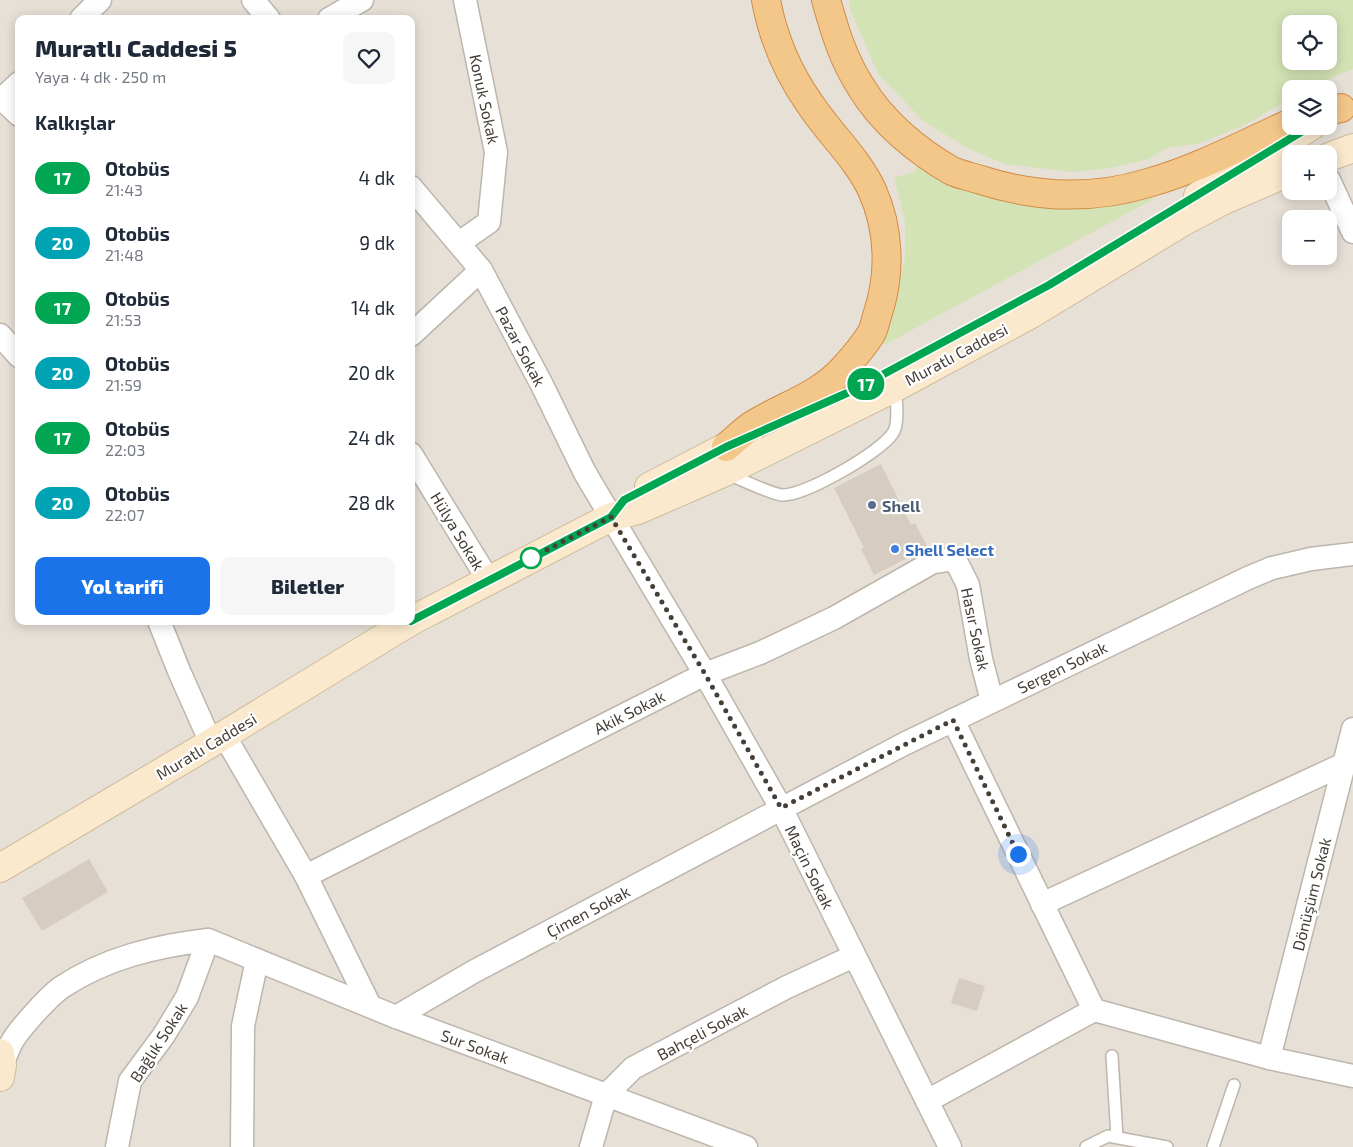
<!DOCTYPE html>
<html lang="tr">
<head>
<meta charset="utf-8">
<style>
	body { margin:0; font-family:"Exo 2",sans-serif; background:#f6f6f7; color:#1f2937; height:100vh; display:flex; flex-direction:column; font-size:19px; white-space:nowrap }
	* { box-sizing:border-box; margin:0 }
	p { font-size:16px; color:#747a83 }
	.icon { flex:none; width:28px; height:28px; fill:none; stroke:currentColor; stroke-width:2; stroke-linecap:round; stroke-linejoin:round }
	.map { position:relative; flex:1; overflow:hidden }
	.sheet { position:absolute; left:15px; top:15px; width:400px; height:610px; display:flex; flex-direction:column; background:#fff; border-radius:10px; box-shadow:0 2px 12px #0003 }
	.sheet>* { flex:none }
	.badge { padding:0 10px; border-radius:16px; font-size:18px; line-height:32px }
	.controls { position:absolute; left:1282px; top:15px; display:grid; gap:10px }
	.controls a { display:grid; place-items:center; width:55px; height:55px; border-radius:10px; background:#fff; box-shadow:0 2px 12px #0003; font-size:25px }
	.you { position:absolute; width:25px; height:25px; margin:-12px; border:4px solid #fff; border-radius:50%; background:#1a73e8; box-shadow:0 0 0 8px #1a73e833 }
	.map>.badge { position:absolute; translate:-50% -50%; box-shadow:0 0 0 2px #fff }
	h2 { padding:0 20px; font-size:19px; line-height:45px }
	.round { display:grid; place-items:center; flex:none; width:52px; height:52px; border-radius:10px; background:#f6f6f7 }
	.overview { display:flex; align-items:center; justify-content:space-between; height:85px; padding:0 20px }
	h1 { font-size:24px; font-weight:800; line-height:38px }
	.cta { display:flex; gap:10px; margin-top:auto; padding:10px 20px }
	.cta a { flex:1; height:58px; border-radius:10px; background:#1a73e8; color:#fff; font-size:20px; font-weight:800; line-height:58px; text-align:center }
	.cta a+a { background:#f6f6f7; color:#1f2937 }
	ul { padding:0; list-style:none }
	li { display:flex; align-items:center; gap:15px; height:65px; padding:0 20px }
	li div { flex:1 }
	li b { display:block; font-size:19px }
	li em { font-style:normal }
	li .badge { min-width:55px; font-weight:700; text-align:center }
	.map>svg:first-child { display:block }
	.residential { fill:#e6e0d7; fill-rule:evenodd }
	.green { fill:#d4e3b5; fill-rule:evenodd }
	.building { fill:#d7ccc2 }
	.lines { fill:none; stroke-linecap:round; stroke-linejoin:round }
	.service-casing { stroke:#beb5ac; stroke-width:14 }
	.minor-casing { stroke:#beb5ac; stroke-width:25 }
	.secondary-casing { stroke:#cfbb9c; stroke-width:30 }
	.trunk-casing { stroke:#d08c46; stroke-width:30 }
	.service { stroke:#fff; stroke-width:11 }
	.minor { stroke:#fff; stroke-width:22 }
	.secondary { stroke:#fae9cc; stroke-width:28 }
	.trunk { stroke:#f3c68a; stroke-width:28 }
	.line-casing { stroke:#fff; stroke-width:11 }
	.line { stroke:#00a651; stroke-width:8 }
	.walk { stroke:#463f38; stroke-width:5; stroke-dasharray:0 9 }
	.service-dot { fill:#5c6f8a; stroke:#fff; stroke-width:2 }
	.shop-dot { fill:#3f7fe0; stroke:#fff; stroke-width:2 }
	.stop-dot { fill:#fff; stroke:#00a651; stroke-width:2.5 }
	.labels { text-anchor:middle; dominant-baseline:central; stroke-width:4.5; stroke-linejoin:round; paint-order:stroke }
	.street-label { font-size:16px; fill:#463f38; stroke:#fff }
	.service-label { font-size:16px; font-weight:bold; fill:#4e5e75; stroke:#fff; text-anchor:start }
	.shop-label { font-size:16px; font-weight:bold; fill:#366cbe; stroke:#fff; text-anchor:start }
</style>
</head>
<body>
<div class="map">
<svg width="1353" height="1147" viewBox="0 0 1353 1147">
	<rect width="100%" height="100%" fill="#f3efe9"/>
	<path class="residential" d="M0,0H1353V1147H0ZM19,19H411V621H19ZM1291,24H1329V61H1291ZM1291,89H1329V126H1291ZM1291,154H1329V191H1291ZM1291,219H1329V256H1291Z"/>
	<g class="green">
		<path d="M849,0H1353V69L1306,89H1291V98L1241,127L1197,144L1166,148L1149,159L1111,168L1072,172L1005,164L971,150L923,121L878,74L850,9ZM1291,24H1329V61H1291Z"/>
		<polygon points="919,162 978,191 1147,190 1154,199 886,344 877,342 894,306 905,258 905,221 894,178 914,172"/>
	</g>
	<g class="building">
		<polygon points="881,464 911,525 915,523 928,548 874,575 861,549 864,548 834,488"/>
		<polygon points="89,859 108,892 42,931 22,898"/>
		<polygon points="959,978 985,986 977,1011 951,1003"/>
	</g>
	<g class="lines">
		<g class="service-casing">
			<g id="service">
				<path d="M728,474C740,479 771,494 782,495C805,496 881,452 893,433C899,424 897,398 894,388"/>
				<polyline points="1112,1056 1117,1137"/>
				<polyline points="1086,1147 1108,1136 1167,1147"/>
				<polyline points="1213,1147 1234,1085"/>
			</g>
		</g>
		<g class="minor-casing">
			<g id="minor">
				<polyline points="253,0 269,19"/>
				<polyline points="81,19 100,0"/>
				<polyline points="329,19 362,0"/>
				<polyline points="0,97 19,115"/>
				<polyline points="0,101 19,83"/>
				<polyline points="1329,180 1353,232"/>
				<polyline points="411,187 481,270 542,385 585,473 705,674 781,808 950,1147"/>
				<polyline points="459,243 489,222 496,152 465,0"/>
				<polyline points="0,335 19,356"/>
				<polyline points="411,335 481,270"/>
				<polyline points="411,454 489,581"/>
				<polyline points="159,621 179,671 211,743"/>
				<polyline points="953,720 1094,1010 1269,1058 1353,1076"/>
				<polyline points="224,735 306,876 370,1006"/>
				<polyline points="306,876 705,674 760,653 834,618 933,562 955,559 968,585 981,659 992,701"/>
				<polyline points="1042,904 1344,764"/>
				<polyline points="396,1017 473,972 904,744 1248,578 1272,568 1311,559 1353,554"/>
				<polyline points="1269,1058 1353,729"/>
				<path d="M2,1065C6,1056 9,1045 15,1037C24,1024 50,995 62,987C106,958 156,946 208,940L396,1017L746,1147"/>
				<polyline points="927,1101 1094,1010"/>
				<polyline points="117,1147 130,1081 164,1035 187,997 208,940"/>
				<polyline points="242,1147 243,1026 257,960"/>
				<polyline points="591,1147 606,1095 633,1068 787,987 854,956"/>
			</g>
		</g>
		<g class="secondary-casing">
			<g id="secondary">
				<polyline points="1329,157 1353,148"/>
				<polyline points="1198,196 1311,126"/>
				<polyline points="649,487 726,447 748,437"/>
				<polyline points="411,621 611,517 638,510 725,472 894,388 1031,314 1184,221 1222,201 1291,171"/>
				<polyline points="0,868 211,743 411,621"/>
				<polyline points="0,1053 2,1065 0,1077"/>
			</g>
		</g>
		<g class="trunk-casing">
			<g id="trunk">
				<path d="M826,0C835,32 843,59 861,87C882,122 917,151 952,171C961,175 972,177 981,180C1037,198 1092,200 1148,183C1198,169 1244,144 1291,123"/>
				<polyline points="1329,111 1341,108"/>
				<path d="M726,447C736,439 745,429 756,423C788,404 819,396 845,367C854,357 864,345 871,334C874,329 875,322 877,316C891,275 890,230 872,190C857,158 829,133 810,104C788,73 773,38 766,0"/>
			</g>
		</g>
		<use href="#service" class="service"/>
		<use href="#minor" class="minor"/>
		<use href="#secondary" class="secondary"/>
		<use href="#trunk" class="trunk"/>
	</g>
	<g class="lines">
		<g class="line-casing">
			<polyline id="line" points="411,621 611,517 624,500 726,447 856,389 1049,285 1311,126"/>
		</g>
		<use href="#line" class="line"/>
		<polyline class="walk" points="531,558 611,517 705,674 781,808 953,720 1018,854"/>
	</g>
	<circle class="service-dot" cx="872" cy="505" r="5"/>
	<circle class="shop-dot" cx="895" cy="549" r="5"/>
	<circle class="stop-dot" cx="531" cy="558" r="10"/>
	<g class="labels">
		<g class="street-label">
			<text transform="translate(485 99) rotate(78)">Konuk Sokak</text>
			<text transform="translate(521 346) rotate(62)">Pazar Sokak</text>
			<text transform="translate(956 354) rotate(-28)">Muratlı Caddesi</text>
			<text transform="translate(458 531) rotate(59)">Hülya Sokak</text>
			<text transform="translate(976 629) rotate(78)">Hasır Sokak</text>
			<text transform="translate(1062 667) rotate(-26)">Sergen Sokak</text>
			<text transform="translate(629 712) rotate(-27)">Akik Sokak</text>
			<text transform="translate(206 746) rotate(-31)">Muratlı Caddesi</text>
			<text transform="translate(810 867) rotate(64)">Maçin Sokak</text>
			<text transform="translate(1311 894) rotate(-76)">Dönüşüm Sokak</text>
			<text transform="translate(588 911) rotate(-28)">Çimen Sokak</text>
			<text transform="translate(702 1032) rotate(-28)">Bahçeli Sokak</text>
			<text transform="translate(158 1042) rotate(-57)">Bağlık Sokak</text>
			<text transform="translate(475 1046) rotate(20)">Sur Sokak</text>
		</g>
		<g class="service-label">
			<text x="882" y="505">Shell</text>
		</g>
		<g class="shop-label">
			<text x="905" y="549">Shell Select</text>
		</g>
	</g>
</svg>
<div class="controls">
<a><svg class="icon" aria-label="locate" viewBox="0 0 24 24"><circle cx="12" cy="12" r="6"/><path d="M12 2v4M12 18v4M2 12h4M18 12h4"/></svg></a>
<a><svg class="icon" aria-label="layers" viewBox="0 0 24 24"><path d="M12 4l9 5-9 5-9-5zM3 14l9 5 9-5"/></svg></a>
<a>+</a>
<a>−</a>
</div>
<div class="you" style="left:1018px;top:854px"></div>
<b class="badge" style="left:866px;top:384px;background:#00a651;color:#fff">17</b>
<section class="sheet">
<div class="overview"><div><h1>Muratlı Caddesi 5</h1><p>Yaya · 4 dk · 250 m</p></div><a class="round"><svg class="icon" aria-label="heart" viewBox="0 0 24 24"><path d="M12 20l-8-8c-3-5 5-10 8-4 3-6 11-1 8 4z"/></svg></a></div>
<h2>Kalkışlar</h2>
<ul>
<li><span class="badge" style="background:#00a651;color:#fff">17</span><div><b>Otobüs</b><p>21:43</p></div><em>4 dk</em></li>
<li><span class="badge" style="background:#00a3b4;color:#fff">20</span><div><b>Otobüs</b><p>21:48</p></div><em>9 dk</em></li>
<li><span class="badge" style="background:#00a651;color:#fff">17</span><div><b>Otobüs</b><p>21:53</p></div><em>14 dk</em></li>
<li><span class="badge" style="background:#00a3b4;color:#fff">20</span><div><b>Otobüs</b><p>21:59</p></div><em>20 dk</em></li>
<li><span class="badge" style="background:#00a651;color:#fff">17</span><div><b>Otobüs</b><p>22:03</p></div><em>24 dk</em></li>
<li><span class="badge" style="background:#00a3b4;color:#fff">20</span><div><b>Otobüs</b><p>22:07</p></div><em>28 dk</em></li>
</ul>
<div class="cta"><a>Yol tarifi</a><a>Biletler</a></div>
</section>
</div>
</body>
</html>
